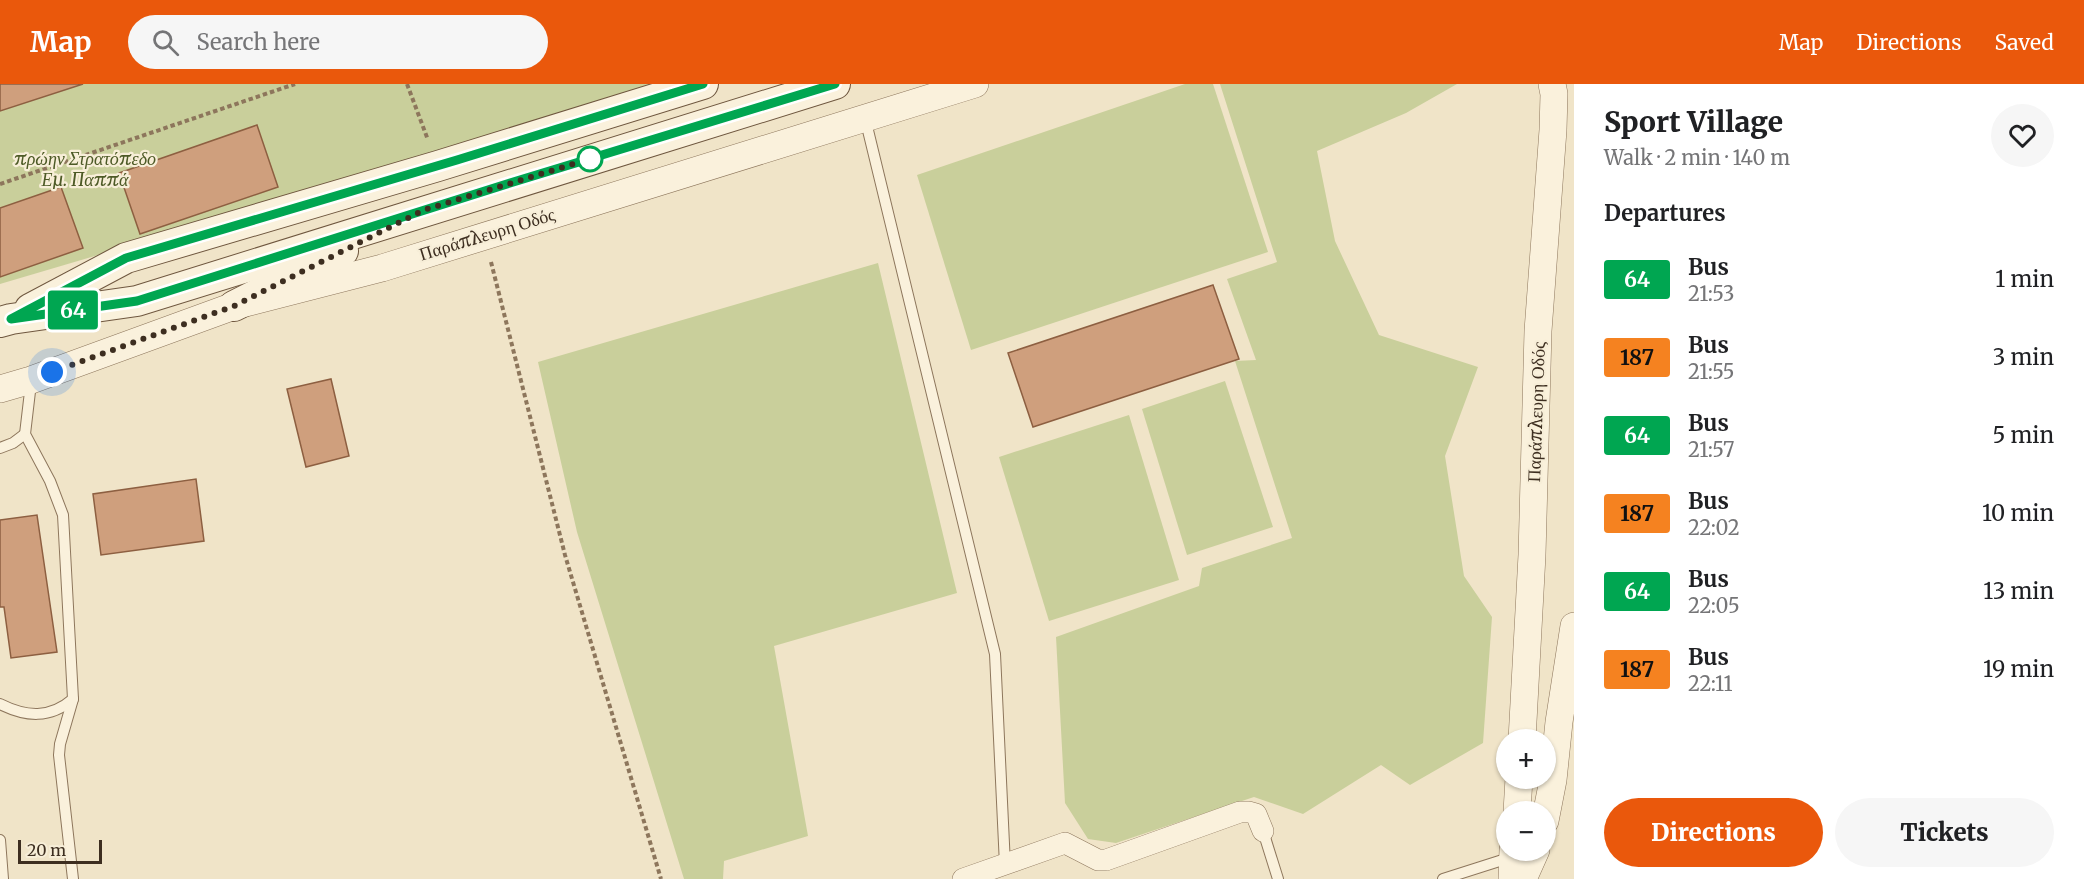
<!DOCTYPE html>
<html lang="en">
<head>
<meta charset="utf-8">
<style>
	body { margin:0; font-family:Merriweather,serif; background:#f6f6f6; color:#202124; height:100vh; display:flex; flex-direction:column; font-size:22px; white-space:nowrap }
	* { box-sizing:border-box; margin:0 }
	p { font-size:20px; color:#757577 }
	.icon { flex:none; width:33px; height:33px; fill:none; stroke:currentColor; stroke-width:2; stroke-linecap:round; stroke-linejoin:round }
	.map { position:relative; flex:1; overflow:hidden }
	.sheet { display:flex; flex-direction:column; background:#fff; width:510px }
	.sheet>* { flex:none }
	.badge { padding:0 12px; border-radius:4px; font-size:21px; line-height:39px }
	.tools { position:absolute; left:1496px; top:645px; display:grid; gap:12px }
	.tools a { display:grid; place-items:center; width:60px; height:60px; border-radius:50%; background:#fff; box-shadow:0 2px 4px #0004; font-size:30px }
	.scale { position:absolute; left:18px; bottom:15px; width:84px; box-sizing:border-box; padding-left:6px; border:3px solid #3d2e20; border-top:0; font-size:16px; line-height:21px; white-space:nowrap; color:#3d2e20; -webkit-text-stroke:4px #f7eed8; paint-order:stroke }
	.you { position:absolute; width:30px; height:30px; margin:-15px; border:4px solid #fff; border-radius:50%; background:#1a73e8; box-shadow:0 0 0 9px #1a73e833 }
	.map>.badge { position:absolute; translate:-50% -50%; box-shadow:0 0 0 3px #fff }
	h2 { padding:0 30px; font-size:22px; line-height:54px }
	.round { display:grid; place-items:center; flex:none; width:63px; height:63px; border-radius:32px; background:#f6f6f6 }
	.head { display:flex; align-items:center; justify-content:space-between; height:102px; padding:0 30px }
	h1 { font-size:28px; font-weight:800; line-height:45px }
	.button { display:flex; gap:12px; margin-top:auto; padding:12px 30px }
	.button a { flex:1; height:69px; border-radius:36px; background:#ea580c; color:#fff; font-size:24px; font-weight:800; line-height:69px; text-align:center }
	.button a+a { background:#f6f6f6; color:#202124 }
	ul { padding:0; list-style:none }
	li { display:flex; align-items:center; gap:18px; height:78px; padding:0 30px }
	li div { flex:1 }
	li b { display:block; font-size:22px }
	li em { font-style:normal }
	li .badge { min-width:66px; font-weight:700; text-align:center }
	header { display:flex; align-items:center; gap:36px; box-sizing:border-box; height:84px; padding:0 30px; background:#ea580c; color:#fff }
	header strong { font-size:28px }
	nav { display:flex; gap:33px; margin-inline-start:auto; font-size:21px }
	.search { width:420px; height:54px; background:#f6f6f6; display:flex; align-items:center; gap:15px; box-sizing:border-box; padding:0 21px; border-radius:33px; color:#757577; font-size:22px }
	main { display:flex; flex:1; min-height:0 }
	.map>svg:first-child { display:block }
	.green { fill:#c9cf9b }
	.building { fill:#cf9f7d; stroke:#8d5f41; stroke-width:1.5 }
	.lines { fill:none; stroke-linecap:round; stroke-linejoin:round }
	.service-casing { stroke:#8d765c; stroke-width:12 }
	.minor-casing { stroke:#8d765c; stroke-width:22 }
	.tertiary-casing { stroke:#8d765c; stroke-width:28 }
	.secondary-casing { stroke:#6f573f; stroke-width:32 }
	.path { stroke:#8d765c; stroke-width:4; stroke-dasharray:4.5 3; stroke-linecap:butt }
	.service { stroke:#faf1dc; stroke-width:10 }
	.minor { stroke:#faf1dc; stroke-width:21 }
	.tertiary { stroke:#faf1dc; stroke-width:27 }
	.secondary { stroke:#faf1dc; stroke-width:30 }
	.line-casing { stroke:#fff; stroke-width:14 }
	.line { stroke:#00a651; stroke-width:9 }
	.walk { stroke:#3d2e20; stroke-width:6; stroke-dasharray:0 10.8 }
	.stop-dot { fill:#fff; stroke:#00a651; stroke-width:3 }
	.labels { text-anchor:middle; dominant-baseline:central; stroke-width:4.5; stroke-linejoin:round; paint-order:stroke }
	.park-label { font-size:18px; font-style:italic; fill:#4d5a26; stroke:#f7eed8 }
	.street-label { font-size:18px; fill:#3d2e20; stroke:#f7eed8 }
</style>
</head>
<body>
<header>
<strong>Map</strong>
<div class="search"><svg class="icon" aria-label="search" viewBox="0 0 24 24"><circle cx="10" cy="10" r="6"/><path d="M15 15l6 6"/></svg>Search here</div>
<nav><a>Map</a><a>Directions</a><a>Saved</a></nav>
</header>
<main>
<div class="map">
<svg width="1574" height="795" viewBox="0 0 1574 795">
	<rect width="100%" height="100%" fill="#f0e4c8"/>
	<g class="green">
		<polygon points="0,0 677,0 0,200"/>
		<polygon points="1185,0 1213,0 1268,168 971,266 917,91"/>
		<polygon points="1220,0 1457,0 1406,29 1317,67 1335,157 1379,251 1478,283 1445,372 1464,492 1492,533 1483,659 1410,701 1381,681 1303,730 1254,713 1116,759 1088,755 1065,719 1056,553 1199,502 1202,484 1292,454 1235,277 1256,276 1227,195 1277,178"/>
		<polygon points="878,179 957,509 774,562 808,752 724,777 723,795 684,795 577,448 538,278"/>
		<polygon points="1225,297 1273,443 1187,471 1142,325"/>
		<polygon points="1129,331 1179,496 1049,537 999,373"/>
	</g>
	<g class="building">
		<polygon points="0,0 83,0 0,27"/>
		<polygon points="257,41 278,103 140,150 119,89"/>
		<polygon points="61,103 83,164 0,193 0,124"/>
		<polygon points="1213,201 1239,275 1033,343 1008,269"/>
		<polygon points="331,295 349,372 306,383 287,305"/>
		<polygon points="196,395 204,457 101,471 93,410"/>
		<polygon points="37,431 57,568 11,574 4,523 0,523 0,436"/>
	</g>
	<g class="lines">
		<g class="service-casing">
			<g id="service">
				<polyline points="865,34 995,570 1005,781"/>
				<polyline points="31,299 25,350 50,397 63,431 73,615 60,660 59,671 73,795"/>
				<polyline points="0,364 13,359 25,350"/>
				<path d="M0,620C26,633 50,635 73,615"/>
				<polyline points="1263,747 1278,795"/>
				<polyline points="0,756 3,795"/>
				<polyline points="1443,795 1512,773"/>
			</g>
		</g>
		<g class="minor-casing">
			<polyline id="minor" points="963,795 1065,759 1098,776 1106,776 1240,728 1249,728 1256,730 1263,747"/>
		</g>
		<g class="tertiary-casing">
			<g id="tertiary">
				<polyline points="0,305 31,296 234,222 382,184 975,0"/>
				<polyline points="1522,656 1532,471 1538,247 1553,46 1554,10 1552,0"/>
				<polyline points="1517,728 1519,694"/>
				<polyline points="1545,737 1553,696 1559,638 1574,542"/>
				<polyline points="1512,795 1513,766"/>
				<polyline points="1523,795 1536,766"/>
			</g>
		</g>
		<g class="secondary-casing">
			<g id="secondary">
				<polyline points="234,222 343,167"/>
				<polyline points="30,225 126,174 438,82 703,0"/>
				<polyline points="0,238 11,235 137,217 835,0"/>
			</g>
		</g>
		<g class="path">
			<polyline points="407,0 428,56"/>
			<polyline points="0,100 295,0"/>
			<polyline points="491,178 565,471 661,795"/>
		</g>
		<use href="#service" class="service"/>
		<use href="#minor" class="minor"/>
		<use href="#tertiary" class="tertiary"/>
		<use href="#secondary" class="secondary"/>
	</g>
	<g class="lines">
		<g class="line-casing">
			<polyline id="line" points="703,0 457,76 126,174 11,235 137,217 510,99 835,0"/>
		</g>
		<use href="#line" class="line"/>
		<polyline class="walk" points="52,288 234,222 424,126 596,73 590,75"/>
	</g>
	<circle class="stop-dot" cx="590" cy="75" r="12"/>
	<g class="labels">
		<g class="park-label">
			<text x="85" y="74">πρώην Στρατόπεδο<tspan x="85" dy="21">Εμ. Παππά</tspan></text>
		</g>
		<g class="street-label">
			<text transform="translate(487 150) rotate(-17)">Παράπλευρη Οδός</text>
			<text transform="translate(1536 328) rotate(-88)">Παράπλευρη Οδός</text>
		</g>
	</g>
</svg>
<div class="tools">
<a>+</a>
<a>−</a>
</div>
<div class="scale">20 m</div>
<div class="you" style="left:52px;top:288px"></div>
<b class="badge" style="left:73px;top:226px;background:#00a651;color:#fff">64</b>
</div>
<section class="sheet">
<div class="head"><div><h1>Sport Village</h1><p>Walk · 2 min · 140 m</p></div><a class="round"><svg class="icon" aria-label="heart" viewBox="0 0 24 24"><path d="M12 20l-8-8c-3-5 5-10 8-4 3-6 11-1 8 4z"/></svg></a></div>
<h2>Departures</h2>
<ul>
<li><span class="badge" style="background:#00a651;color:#fff">64</span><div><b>Bus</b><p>21:53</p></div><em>1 min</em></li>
<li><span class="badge" style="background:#f58220;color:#111">187</span><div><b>Bus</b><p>21:55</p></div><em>3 min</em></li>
<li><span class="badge" style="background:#00a651;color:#fff">64</span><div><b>Bus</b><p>21:57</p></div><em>5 min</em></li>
<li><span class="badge" style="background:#f58220;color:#111">187</span><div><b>Bus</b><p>22:02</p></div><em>10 min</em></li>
<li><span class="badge" style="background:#00a651;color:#fff">64</span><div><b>Bus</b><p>22:05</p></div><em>13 min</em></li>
<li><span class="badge" style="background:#f58220;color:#111">187</span><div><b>Bus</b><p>22:11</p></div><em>19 min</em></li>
</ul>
<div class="button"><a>Directions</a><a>Tickets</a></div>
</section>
</main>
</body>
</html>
